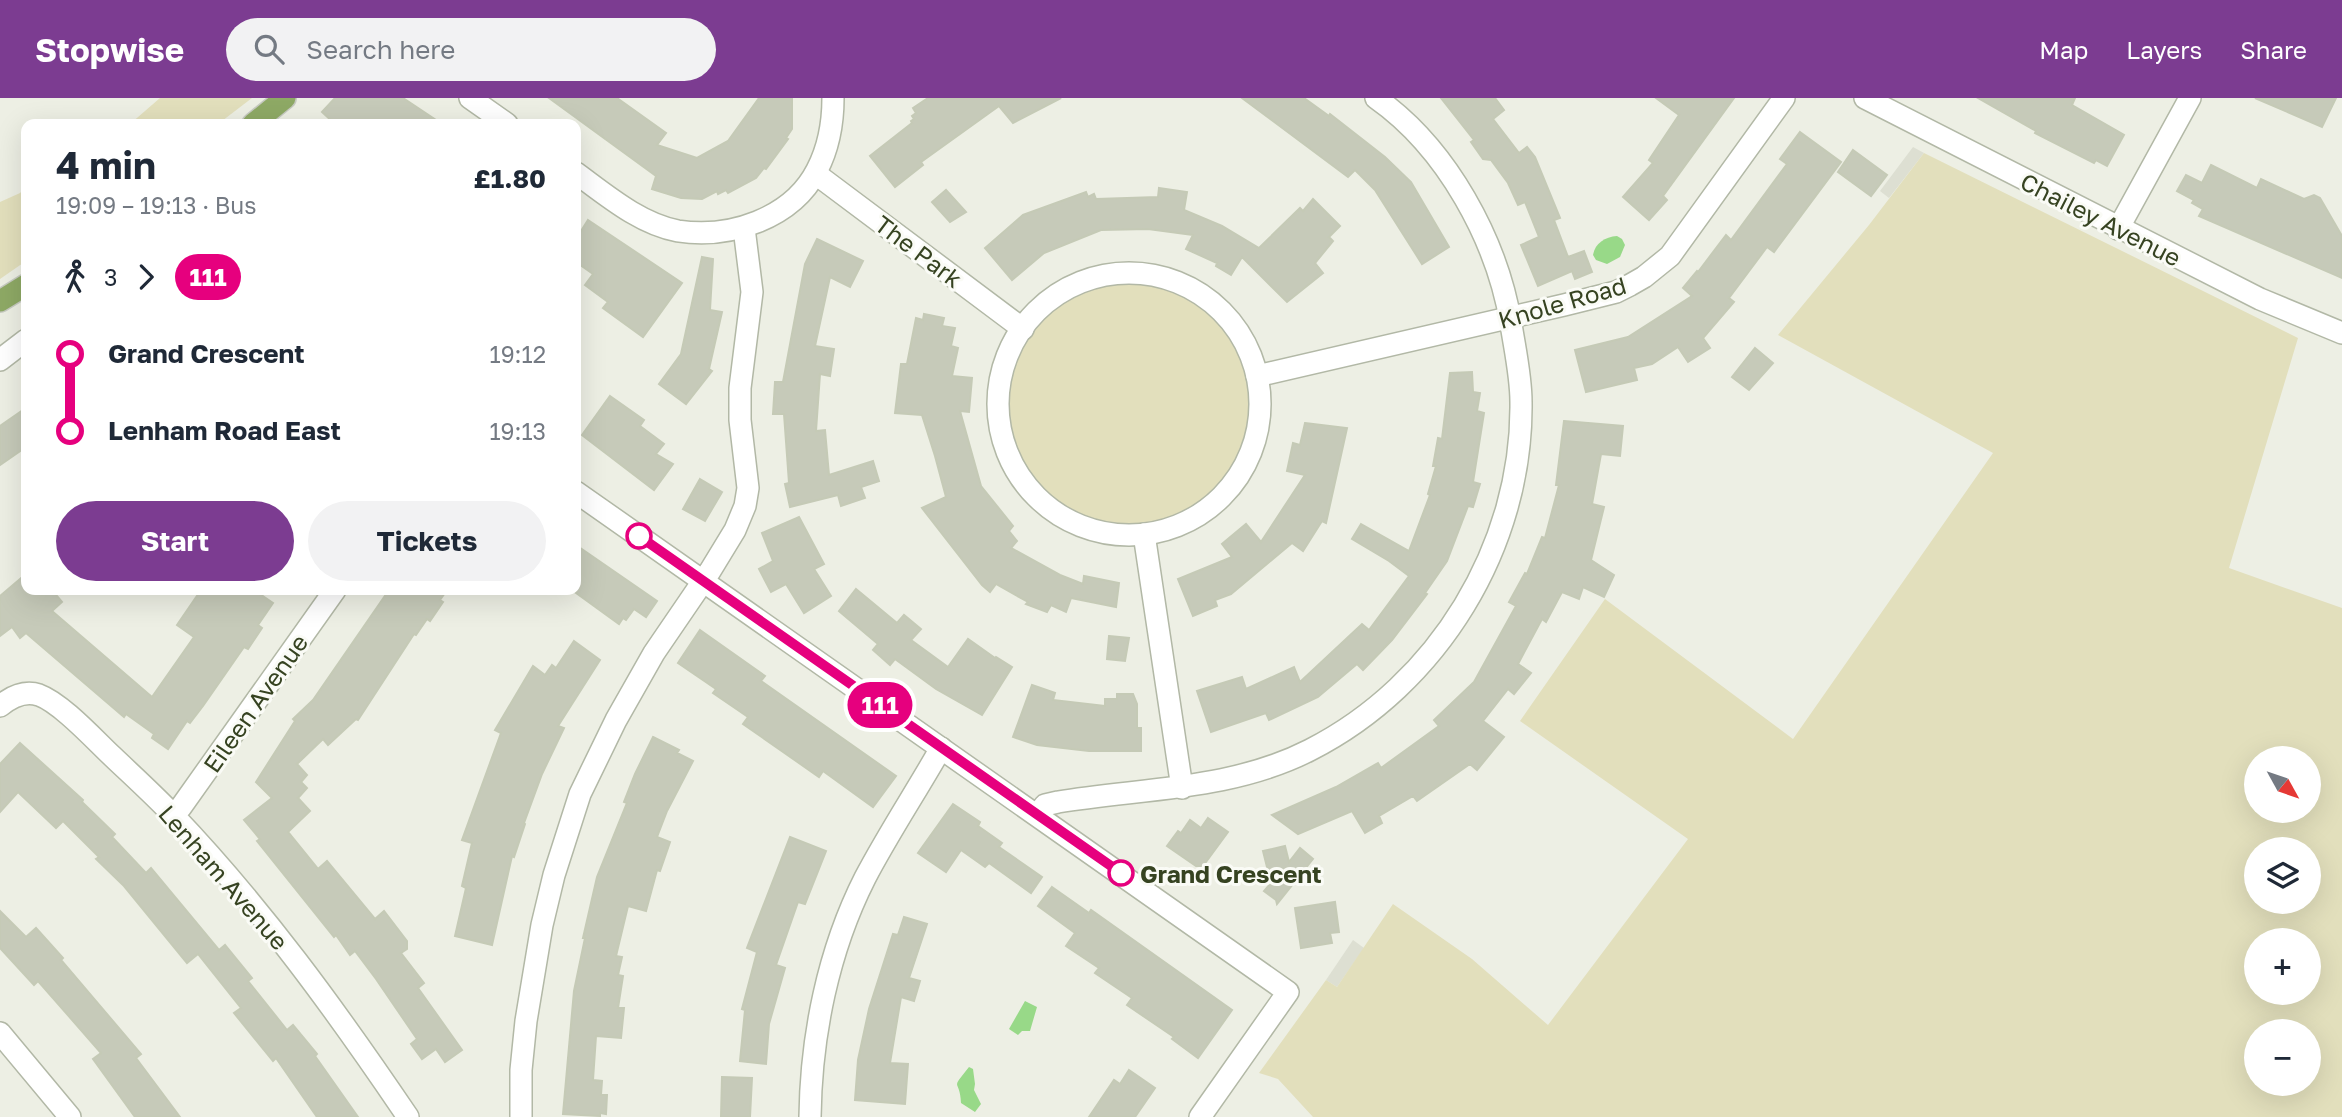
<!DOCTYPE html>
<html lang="en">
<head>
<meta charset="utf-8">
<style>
	body { margin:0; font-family:"Golos Text",sans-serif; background:#f2f2f3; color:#1f2937; height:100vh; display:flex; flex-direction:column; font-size:26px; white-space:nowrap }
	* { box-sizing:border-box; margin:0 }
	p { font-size:23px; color:#747a83 }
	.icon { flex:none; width:38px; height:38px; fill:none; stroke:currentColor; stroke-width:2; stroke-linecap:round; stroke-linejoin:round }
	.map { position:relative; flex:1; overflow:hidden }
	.sheet { position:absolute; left:21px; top:21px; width:560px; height:476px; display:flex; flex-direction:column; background:#fff; border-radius:14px; box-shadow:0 7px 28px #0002 }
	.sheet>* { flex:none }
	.badge { padding:0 14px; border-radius:23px; font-size:24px; line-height:46px }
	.needle { width:46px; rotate:130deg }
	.controls { position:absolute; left:2244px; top:648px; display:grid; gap:14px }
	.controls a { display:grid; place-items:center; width:77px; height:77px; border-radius:50%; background:#fff; box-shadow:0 7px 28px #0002; font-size:35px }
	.map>.badge { position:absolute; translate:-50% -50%; box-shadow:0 0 0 4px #fff }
	.legs { display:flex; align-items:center; gap:10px; height:77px; padding:0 35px; font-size:23px }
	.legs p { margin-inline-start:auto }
	.summary { display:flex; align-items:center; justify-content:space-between; height:119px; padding:0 35px }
	h1 { font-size:38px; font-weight:700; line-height:52px }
	.button { display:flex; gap:14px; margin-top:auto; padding:14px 35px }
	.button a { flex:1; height:80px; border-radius:42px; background:#7c3c91; color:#fff; font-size:28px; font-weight:700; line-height:80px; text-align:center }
	.button a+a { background:#f2f2f3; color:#1f2937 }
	ul { padding:0 35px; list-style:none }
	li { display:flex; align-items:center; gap:24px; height:77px; font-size:26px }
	li i { display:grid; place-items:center; width:10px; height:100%; margin:0 9px; background:currentColor }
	li i::after { content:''; width:18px; height:18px; margin:-9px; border:5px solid; border-radius:50%; background:#fff }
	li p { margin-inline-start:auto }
	li:first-child i { background:linear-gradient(#0000 50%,currentColor 0) }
	li:last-child i { background:linear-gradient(currentColor 50%,#0000 0) }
	header { display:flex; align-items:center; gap:42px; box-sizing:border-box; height:98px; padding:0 35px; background:#7c3c91; color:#fff }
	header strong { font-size:33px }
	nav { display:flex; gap:38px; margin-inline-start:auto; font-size:24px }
	.search { width:490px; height:63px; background:#f2f2f3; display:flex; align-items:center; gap:18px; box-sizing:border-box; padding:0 24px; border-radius:38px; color:#747a83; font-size:26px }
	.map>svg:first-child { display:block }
	.built { fill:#dddfd2 }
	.green { fill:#e2dfbc; fill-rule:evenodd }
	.water { fill:#98d988 }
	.building { fill:#c6cab9; stroke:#c5cab6; stroke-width:2 }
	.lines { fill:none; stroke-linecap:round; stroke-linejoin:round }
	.minor-casing { stroke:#b2b8a6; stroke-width:24 }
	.primary-casing { stroke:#c7cac1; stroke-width:24 }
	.minor { stroke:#fff; stroke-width:21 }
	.primary { stroke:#8ea965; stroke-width:21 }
	.line-1-casing { stroke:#fff; stroke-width:16 }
	.line-1 { stroke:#e6007e; stroke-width:10 }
	.stop-1-dot { fill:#fff; stroke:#e6007e; stroke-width:3.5 }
	.labels { text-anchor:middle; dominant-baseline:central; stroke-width:6; stroke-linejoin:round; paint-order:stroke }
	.street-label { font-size:24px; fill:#364321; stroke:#fafbf6 }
	.stop-label { font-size:24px; font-weight:bold; fill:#364321; stroke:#fafbf6; text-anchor:start }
</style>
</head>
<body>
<header>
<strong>Stopwise</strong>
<div class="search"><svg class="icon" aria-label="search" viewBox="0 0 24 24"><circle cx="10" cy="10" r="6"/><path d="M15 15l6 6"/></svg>Search here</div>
<nav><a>Map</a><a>Layers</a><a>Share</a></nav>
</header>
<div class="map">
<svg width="2342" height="1019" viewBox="0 0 2342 1019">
	<rect width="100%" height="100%" fill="#edefe4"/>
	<g class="built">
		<polygon points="1913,49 1924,55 1889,100 1880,93"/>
		<polygon points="1353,842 1364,850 1337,889 1326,882"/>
	</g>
	<g class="green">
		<polygon points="160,0 252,0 218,26 210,26 206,21 198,26 130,26"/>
		<path d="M1924,55L2298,240L2229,470L2342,510V1019H1313L1278,981L1259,975L1326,882L1337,889L1393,806L1472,861L1548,927L1688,741L1520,623L1605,501L1793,641L1993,355L1778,237L1869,127ZM2256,660H2308V712H2256ZM2256,751H2308V803H2256ZM2256,842H2308V894H2256ZM2256,933H2308V985H2256Z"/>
		<polygon points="26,89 26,163 0,181 0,104 20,95"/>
		<circle cx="1130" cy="305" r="122"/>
	</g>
	<g class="water">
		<path d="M1617,138L1622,141L1625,147L1620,159L1607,166L1596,162L1593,157C1595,145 1605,139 1617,138Z"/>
		<polygon points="1025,903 1037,909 1030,933 1022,933 1018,937 1009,931"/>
		<path d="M969,969L973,971L975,986L974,992L981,1006L975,1014L961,1005C960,979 949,994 969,969Z"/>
	</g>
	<g class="building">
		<polygon points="335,0 403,0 442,26 335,26 322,14"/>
		<polygon points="549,0 617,0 666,35 657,47 697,60 728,43 759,0 792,0 792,31 786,40 788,41 766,71 764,70 756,80 728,95 726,92 718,96 717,93 702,101 681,100 652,91 656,78"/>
		<polygon points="928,0 1061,0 1013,25 999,8 921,64 923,67 895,89 870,58 912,25 911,23 914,21 912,18 916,15 913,10"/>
		<polygon points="1242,0 1304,0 1329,18 1330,16 1385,59 1411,84 1449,149 1422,166 1375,92 1355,72 1348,79"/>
		<polygon points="1441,0 1495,0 1504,12 1493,21 1519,55 1527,49 1535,59 1560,120 1554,122 1568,159 1584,153 1592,174 1575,181 1572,173 1538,188 1521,147 1539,139 1525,104 1518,107 1508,85 1491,62 1483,61 1471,44 1474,42"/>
		<polygon points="1656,0 1734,0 1663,98 1667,102 1649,122 1623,99 1653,65 1649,62 1679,17"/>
		<polygon points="1978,0 2075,0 2072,7 2124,37 2107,68 2096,62 2094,65 2035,35 2036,33"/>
		<polygon points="2255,0 2336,0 2322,29"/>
		<polygon points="1800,34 1841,64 1774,154 1767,149 1729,200 1734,204 1703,240 1710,250 1688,264 1678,249 1652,266 1634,270 1637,282 1586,294 1575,252 1628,239 1692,198 1683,190 1697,173 1698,174 1726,137 1731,142 1787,66 1780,61"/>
		<polygon points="1853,52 1887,77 1871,98 1838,74"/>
		<polygon points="2211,67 2257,90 2261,81 2304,101 2314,97 2320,100 2342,138 2342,180 2199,118 2203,111 2192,105 2194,102 2177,93 2186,77 2202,85"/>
		<polygon points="1159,90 1187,94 1184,112 1222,128 1259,150 1300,110 1303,113 1313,101 1340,128 1329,139 1333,143 1315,165 1323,175 1287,204 1242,159 1231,177 1216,168 1217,165 1186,151 1193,137 1148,131 1101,132 1044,155 1012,182 985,150 1023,117 1086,94 1088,99 1094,96 1096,101 1158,99"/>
		<polygon points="946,92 966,114 950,124 932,104"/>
		<polygon points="588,122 682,185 643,239 603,210 608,204 585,187 593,176 576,164 576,141"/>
		<polygon points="817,141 863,163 850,189 830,179 815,248 834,251 830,278 820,276 816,333 825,332 829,377 873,363 879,383 861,389 865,400 841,408 838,397 790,409 785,386 789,385 784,316 773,316 775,284 783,284 805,166"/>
		<polygon points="702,159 713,161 710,212 722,214 709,271 712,273 686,306 659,286 681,256"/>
		<polygon points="924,216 944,220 942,228 955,230 951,248 958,250 952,278 972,280 969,314 960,313 981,388 1013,428 1009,433 1017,443 1011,450 1060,477 1083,486 1084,478 1119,485 1116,509 1071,500 1066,514 1051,507 1047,514 1026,506 1028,504 996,486 990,494 982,487 922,410 946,399 935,358 922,317 895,315 901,266 907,266 916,220 923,222"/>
		<polygon points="1755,250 1773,265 1749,292 1732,279"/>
		<polygon points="1472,274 1473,294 1480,295 1477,313 1484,315 1473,384 1480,386 1473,409 1468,408 1447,463 1425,495 1427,496 1392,542 1363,572 1357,566 1318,599 1269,622 1266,615 1211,634 1197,593 1242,579 1246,591 1294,569 1300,584 1362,526 1369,532 1409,478 1389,463 1352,441 1361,426 1409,453 1430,397 1428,396 1436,368 1433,368 1438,340 1442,341 1450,275"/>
		<polygon points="610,298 644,322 640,328 664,346 656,356 673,366 654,392 582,337"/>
		<polygon points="26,310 26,349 0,367 0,328"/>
		<polygon points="1564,323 1623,328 1620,358 1601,356 1592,406 1604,409 1591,462 1614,477 1604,499 1583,489 1579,501 1562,494 1546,524 1542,521 1518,566 1531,575 1514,596 1508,591 1483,623 1504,639 1477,672 1470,666 1417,703 1413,698 1379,718 1382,725 1365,735 1352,713 1298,736 1272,717 1336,689 1378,665 1381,670 1439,628 1434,622 1474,584 1516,508 1509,504 1525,475 1527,476 1542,439 1545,440 1559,387 1556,387"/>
		<polygon points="1305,325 1347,330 1326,425 1322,423 1303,453 1292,445 1231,496 1215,502 1217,508 1193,518 1178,481 1232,459 1222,446 1246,426 1261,444 1305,377 1287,373 1293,345 1300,347"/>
		<polygon points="700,381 722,394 705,423 683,411"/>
		<polygon points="799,419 824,466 814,471 831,498 804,515 786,486 771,494 759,471 773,463 762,435"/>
		<polygon points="576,447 657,503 646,519 634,511 626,522 623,520 619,526 572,492 576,492"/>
		<polygon points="26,476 26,492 52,492 62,504 52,513 152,599 194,539 177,527 201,492 254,492 273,505 258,527 262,530 248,551 244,549 203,608 190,625 187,623 168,651 152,640 154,636 126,616 124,619 26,535 20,540 12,529 0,538 0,498"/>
		<polygon points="856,491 897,525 904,517 921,531 911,542 948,569 968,541 995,560 996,559 1012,569 982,617 936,591 895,561 890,567 873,552 878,546 839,513"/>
		<polygon points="389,492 447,492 440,502 443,504 430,523 427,521 416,537 414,536 358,622 356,621 328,647 323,641 297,666 307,677 301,684 307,690 298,700 310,713 288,734 318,771 327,763 375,821 384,813 407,843 407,851 401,855 424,885 418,890 462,952 445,964 436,951 422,961 411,946 417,941 376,881 355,853 350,857 336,837 334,839 257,743 260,741 244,722 272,700 256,684 295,623 293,621 313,602"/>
		<polygon points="700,532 765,578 761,583 896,678 873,709 823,673 819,679 743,626 748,619 713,595 716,591 678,565"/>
		<polygon points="1109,538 1129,540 1125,563 1107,561"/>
		<polygon points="574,543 600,562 558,628 564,630 542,676 524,725 525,726 514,759 512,758 492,847 455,838 466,790 462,788 472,745 462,742 501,635 495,632 533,568 545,577 552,567 556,570"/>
		<polygon points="1032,587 1055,595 1053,602 1105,608 1105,601 1117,601 1117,596 1133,596 1137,606 1137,630 1141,630 1141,653 1089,653 1037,647 1013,639"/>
		<polygon points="653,639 679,652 677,655 693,663 667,713 657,739 670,744 660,773 657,772 646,813 628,808 616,858 622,859 618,877 623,878 618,910 624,910 621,940 596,938 593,982 602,983 601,997 607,997 606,1016 600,1015 600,1018 563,1016 574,893 585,840 583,840 597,779 627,705 624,704 635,676"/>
		<polygon points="20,645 83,702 82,704 115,736 112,739 146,775 151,770 219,852 225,847 252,880 248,883 287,932 293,927 317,956 315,958 358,1019 317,1019 276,960 273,963 234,915 241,910 198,856 187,865 124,788 96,761 99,759 63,723 56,730 18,694 0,714 0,666"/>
		<polygon points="953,706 980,724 978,728 1002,745 999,749 1042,779 1031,795 989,765 985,769 961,752 946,774 918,755"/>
		<polygon points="1208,720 1228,734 1203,768 1196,768 1167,748 1178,733 1181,735 1190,722 1201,730"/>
		<polygon points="790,739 826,753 805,806 798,804 776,867 785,870 769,926 766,966 740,963 745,912 742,911 757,854 747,850"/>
		<polygon points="1285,748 1289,764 1300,750 1313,761 1277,806 1276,802 1264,793 1271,785 1263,753"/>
		<polygon points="1052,789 1089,815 1091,812 1232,912 1198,960 1172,941 1174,939 1127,907 1132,900 1095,875 1099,870 1066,848 1075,835 1038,808"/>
		<polygon points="1335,804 1339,834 1330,835 1332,845 1301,850 1295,810"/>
		<polygon points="0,813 26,839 36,830 63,860 61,862 141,956 136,960 180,1019 135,1019 93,961 101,955 38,883 34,887 0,850"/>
		<polygon points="904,819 927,826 909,880 920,883 914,903 901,899 890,965 908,966 905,1006 855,1002 858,962 869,911 893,836 898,837"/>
		<polygon points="1129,972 1155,990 1135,1019 1089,1019 1114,982 1120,986"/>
		<polygon points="722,979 752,980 750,1019 721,1019"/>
	</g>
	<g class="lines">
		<g class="minor-casing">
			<g id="minor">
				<polyline points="470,0 507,26"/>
				<polyline points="1865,0 2260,201 2342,235"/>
				<path d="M576,75C606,97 640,126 678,133C729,141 792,121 817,72C829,49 833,26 833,0"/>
				<polyline points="816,76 1023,231"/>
				<polyline points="2118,131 2190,0"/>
				<circle cx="1129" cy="306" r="131"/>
				<polyline points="0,262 26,242"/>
				<polyline points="1257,278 1564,207 1616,194 1630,187 1644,179 1670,158 1784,0"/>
				<polyline points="576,394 1288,894 1200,1019"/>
				<polyline points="1144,436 1182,690"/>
				<path d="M0,608C11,599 24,592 39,597C61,605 94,641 112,658C133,678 154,697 173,717C261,809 337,914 408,1019"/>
				<polyline points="173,716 181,709 335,492"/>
				<path d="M1038,716L1045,707L1058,704C1143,690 1232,692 1310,652C1438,587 1523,448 1521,304C1521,278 1515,252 1511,226C1497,142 1447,50 1376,0"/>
				<polyline points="0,935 70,1019"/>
				<polyline points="521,1019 521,972 526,923 542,827 554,777 580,696 616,622 654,555 710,473 735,432 745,408 748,390 740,322 740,290 752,194 744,130"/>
				<path d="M810,1019C811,938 828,853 865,780C888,736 916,694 941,650"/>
			</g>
		</g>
		<g class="primary-casing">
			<g id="primary">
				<polyline points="253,26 285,0"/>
				<polyline points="0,203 26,187"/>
			</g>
		</g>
		<use href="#minor" class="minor"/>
		<use href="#primary" class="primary"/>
	</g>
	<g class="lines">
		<g class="line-1-casing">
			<polyline id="line-1" points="639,438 1121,775"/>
		</g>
		<use href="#line-1" class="line-1"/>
	</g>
	<g class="stop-1-dot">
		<circle cx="639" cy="438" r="12"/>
		<circle cx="1121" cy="775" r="12"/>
	</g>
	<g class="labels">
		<g class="street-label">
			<text transform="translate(2101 121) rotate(27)">Chailey Avenue</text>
			<text transform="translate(919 153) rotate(37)">The Park</text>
			<text transform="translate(1562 204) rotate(-16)">Knole Road</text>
			<text transform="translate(255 605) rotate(-55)">Eileen Avenue</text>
			<text transform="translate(224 779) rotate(49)">Lenham Avenue</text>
		</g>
		<g class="stop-label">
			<text x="1140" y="775">Grand Crescent</text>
		</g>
	</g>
</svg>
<div class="controls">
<a><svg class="needle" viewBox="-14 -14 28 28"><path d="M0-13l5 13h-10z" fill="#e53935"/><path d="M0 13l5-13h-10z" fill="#747a83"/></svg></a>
<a><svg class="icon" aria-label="layers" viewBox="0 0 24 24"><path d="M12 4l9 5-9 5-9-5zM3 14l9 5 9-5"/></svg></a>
<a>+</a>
<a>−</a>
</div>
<b class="badge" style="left:880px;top:607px;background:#e6007e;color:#fff">111</b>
<section class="sheet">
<div class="summary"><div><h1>4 min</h1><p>19:09 – 19:13 · Bus</p></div><b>£1.80</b></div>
<div class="legs"><svg class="icon" aria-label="walk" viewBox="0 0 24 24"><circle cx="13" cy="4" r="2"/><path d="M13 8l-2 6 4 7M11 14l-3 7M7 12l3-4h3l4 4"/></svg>3<svg class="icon" aria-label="forward" viewBox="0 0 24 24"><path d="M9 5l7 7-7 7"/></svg><b class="badge" style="background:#e6007e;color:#fff">111</b></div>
<ul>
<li><i style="color:#e6007e"></i><b>Grand Crescent</b><p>19:12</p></li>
<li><i style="color:#e6007e"></i><b>Lenham Road East</b><p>19:13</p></li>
</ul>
<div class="button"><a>Start</a><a>Tickets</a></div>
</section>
</div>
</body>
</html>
